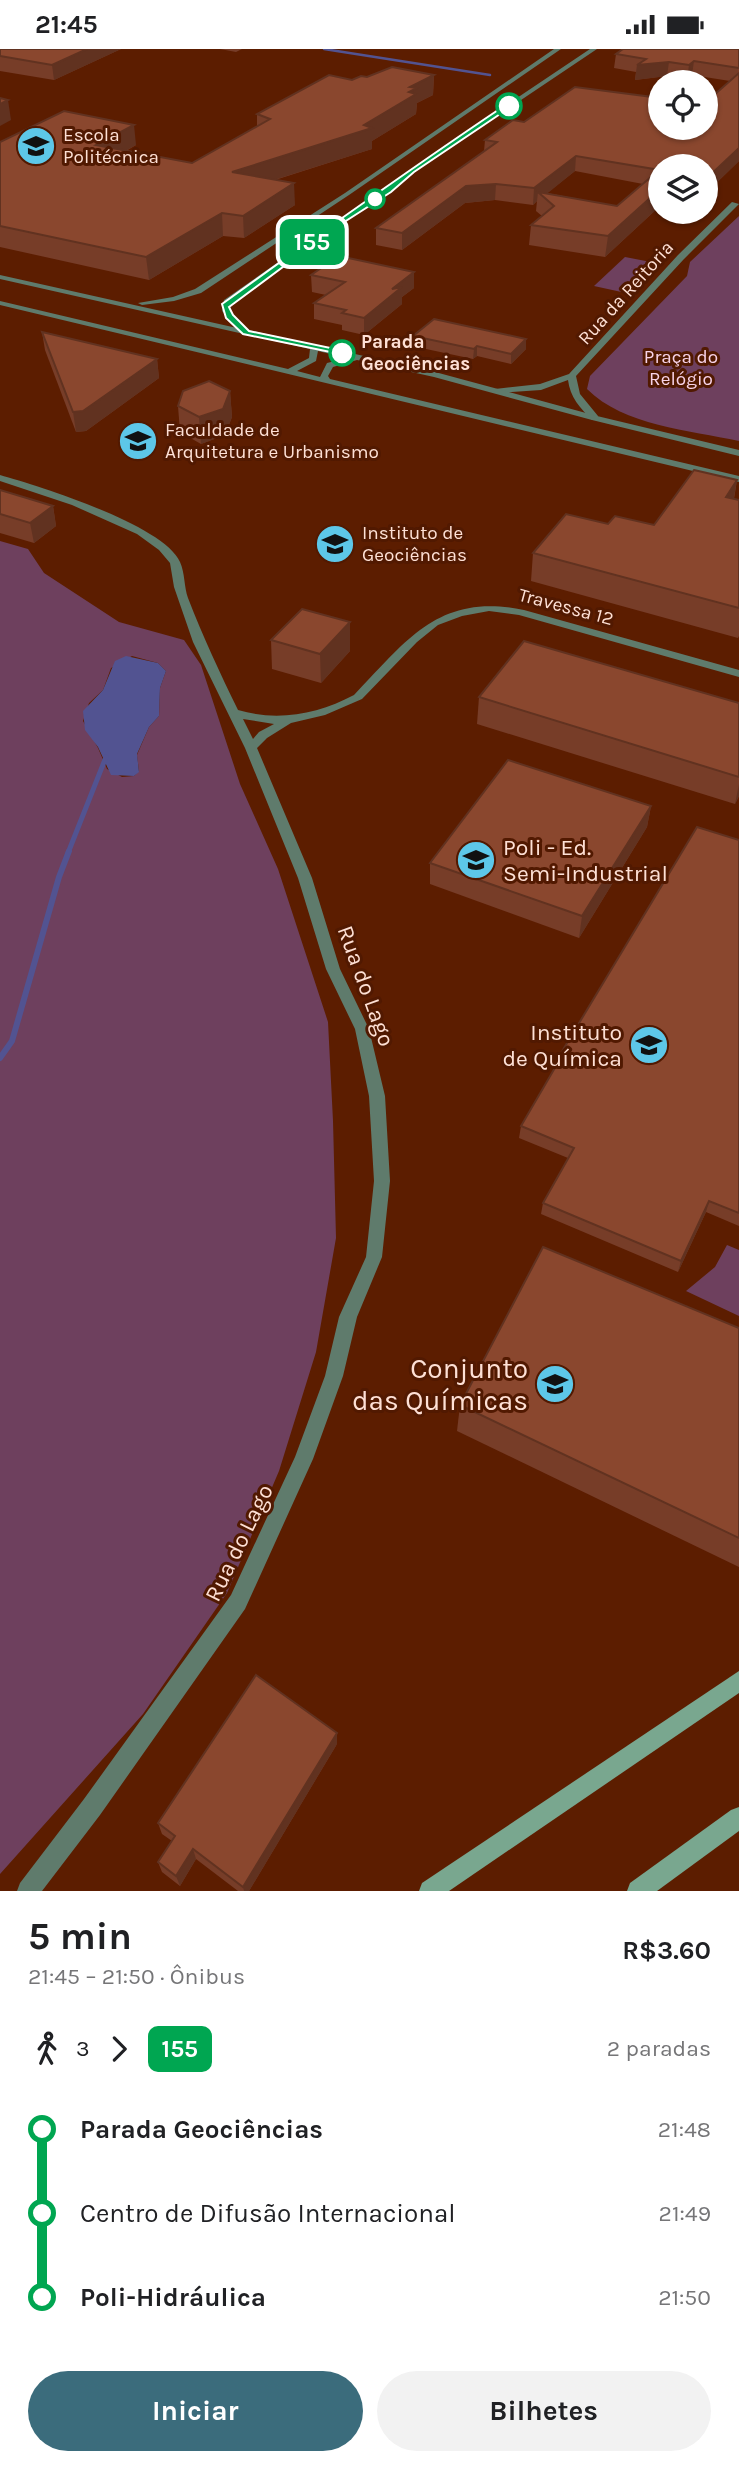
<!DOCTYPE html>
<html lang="pt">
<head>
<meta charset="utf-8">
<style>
	body { margin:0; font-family:Karla,sans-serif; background:#f2f2f2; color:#202124; height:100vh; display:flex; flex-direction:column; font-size:26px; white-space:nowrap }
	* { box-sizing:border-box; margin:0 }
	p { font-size:23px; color:#757577 }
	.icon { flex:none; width:38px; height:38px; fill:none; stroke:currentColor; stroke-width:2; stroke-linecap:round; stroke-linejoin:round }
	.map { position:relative; height:1842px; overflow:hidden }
	.drawer { display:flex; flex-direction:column; background:#fff; flex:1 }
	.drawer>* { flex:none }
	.badge { padding:0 14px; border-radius:10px; font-size:24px; line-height:46px }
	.fabs { position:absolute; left:648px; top:21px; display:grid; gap:14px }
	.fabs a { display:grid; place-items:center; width:70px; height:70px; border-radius:50%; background:#fff; box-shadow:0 2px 5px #0004; font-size:35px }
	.map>.badge { position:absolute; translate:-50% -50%; box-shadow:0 0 0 4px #fff }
	.legs { display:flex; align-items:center; gap:10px; height:77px; padding:0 28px; font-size:23px }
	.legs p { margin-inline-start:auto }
	.overview { display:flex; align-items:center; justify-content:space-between; height:119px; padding:0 28px }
	h1 { font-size:38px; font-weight:700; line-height:52px }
	.primary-button { display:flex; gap:14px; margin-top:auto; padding:14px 28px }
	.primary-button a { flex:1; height:80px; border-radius:42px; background:#3b6c7c; color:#fff; font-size:28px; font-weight:700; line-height:80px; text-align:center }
	.primary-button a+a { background:#f2f2f2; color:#202124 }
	ul { padding:0 28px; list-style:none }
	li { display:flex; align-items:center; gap:24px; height:84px; font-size:26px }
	li i { display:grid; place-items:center; width:10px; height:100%; margin:0 9px; background:currentColor }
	li i::after { content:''; width:18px; height:18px; margin:-9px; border:5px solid; border-radius:50%; background:#fff }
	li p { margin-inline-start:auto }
	li:first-child i { background:linear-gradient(#0000 50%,currentColor 0) }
	li:last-child i { background:linear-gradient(currentColor 50%,#0000 0) }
	.status { display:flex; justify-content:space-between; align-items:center; height:49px; padding:0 35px; background:#fff; direction:ltr }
	.status svg { height:19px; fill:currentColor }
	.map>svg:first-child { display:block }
	.built { fill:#5c1d00; fill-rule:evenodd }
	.green { fill:#6e405e; fill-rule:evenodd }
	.water { fill:#525391 }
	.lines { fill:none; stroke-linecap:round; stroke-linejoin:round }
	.stream-far2 { stroke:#525391; stroke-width:2.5 }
	.stream-far1 { stroke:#525391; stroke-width:5 }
	.stream { stroke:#525391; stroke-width:6 }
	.minor { fill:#5f7b6c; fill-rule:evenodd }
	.tertiary { fill:#5f7b6c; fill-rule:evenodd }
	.secondary { fill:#79a78f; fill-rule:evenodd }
	.wall { fill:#773d28; fill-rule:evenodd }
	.shaded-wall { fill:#613220 }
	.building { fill:#8a472e; stroke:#613220; stroke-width:2 }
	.line-1 { fill:#00a651; stroke:#fff; stroke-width:2 }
	.stop-1-dot { fill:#fff; stroke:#00a651; stroke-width:3.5 }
	.labels { text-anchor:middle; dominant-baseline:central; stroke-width:6; stroke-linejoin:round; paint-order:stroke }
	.far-poi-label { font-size:19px; fill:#fee0d5; stroke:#511901; text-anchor:start }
	.far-street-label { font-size:19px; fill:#fee0d5; stroke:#511901 }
	.far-stop-label { font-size:19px; font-weight:bold; fill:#fee0d5; stroke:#511901; text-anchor:start }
	.far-park-label { font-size:19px; fill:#f8d3e9; stroke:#511901 }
	.poi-label { font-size:23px; fill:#fee0d5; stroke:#511901; text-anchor:start }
	.street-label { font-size:23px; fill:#fee0d5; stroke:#511901 }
	.near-poi-label { font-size:28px; fill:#fee0d5; stroke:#511901; text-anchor:end }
</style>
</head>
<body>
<div class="status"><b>21:45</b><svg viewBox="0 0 49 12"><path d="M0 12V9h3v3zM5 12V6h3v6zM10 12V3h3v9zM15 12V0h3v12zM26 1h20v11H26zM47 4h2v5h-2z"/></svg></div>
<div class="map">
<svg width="739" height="1842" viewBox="0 0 739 1842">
	<rect width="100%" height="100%" fill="#511901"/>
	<path class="built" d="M0,0H739V1842H0ZM660,33H705V79H660ZM660,117H705V163H660Z"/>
	<g class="green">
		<path d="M739,167V392C689,381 624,377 587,340L590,327L687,227L690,213Z"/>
		<polygon points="625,208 656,214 626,244 594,237"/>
		<path d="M0,492L28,500L44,524L119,573L184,591L201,616L240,735L278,820L328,973L333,1072L336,1189L316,1303L279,1422L227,1544L143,1665L0,1825ZM132,607L158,614L166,622L160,639L159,667L149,678L137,706L139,722L134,727L122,728L107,720L98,699L83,672L89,654L103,641L111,619Z"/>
		<polygon points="727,1196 739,1201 739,1267 686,1242 715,1218"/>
	</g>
	<polygon class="water" points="126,607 158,614 166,622 160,639 159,667 149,678 137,705 139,723 134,727 111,726 98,698 85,681 83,662 103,641 115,612"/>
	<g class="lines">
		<polyline class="stream-far2" points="324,0 490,26"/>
		<polyline class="stream-far1" points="68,804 106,708"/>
		<polyline class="stream" points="0,1009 12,992 59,828 69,802"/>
		<g class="minor">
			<path d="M732,153L739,155L684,210L576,327L580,345L598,367V371H592C580,359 570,348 568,331L541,341L495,344V340L540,335L569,325L678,206Z"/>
			<path d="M0,426C39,437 164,476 180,513C185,524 184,538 188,549C203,588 220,624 238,661C278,673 318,665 354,646C407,591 439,543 524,561L739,621V628L519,566L489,562L462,567L438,576L417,593L362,650L325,666L291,674L267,689L257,699L312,829L340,920L369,980L385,1047L390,1132L382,1208L357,1268L343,1327L313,1410L245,1560L100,1766L42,1842H17L20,1834L84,1750L231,1546L295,1408L325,1327L339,1268L366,1208L374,1132L369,1047L355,980L326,920L298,829L245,699L193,593L174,538L170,514L159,501L137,485L72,456L0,432ZM243,670L274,675L259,683L253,690Z"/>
		</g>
		<g class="tertiary">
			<polygon points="554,0 561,0 349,146 201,244 174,252 142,256 138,254 173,248 195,240 345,144"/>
			<path d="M590,0H597L414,123L231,254L230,262L248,281L435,323L597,367L739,401V407L592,371L434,328L357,311L333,318L328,327L330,330L739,427V433L0,256V252L288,320L309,309L310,300L0,230V226L237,279L222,262L224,251L410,121ZM318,302L347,309L327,314L320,328L297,322L316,312Z"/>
		</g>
		<g class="secondary">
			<polygon points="739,1622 739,1644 449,1842 419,1842 422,1834"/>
			<polygon points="739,1758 739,1782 657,1842 627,1842 630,1834 731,1761"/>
		</g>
	</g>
	<g class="wall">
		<polygon points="0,0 121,0 54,31 0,22"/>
		<polygon points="220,0 242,0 236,3"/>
		<path d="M739,0V112L705,145V117H660V157L605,208L529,196L531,176L542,167L536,162L537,152L533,156L495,151L465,154L402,201L376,196V179L484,102L485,91L524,73L705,79L730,32L692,26L687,31L667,27L635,31L636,23L614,19L616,5ZM575,122L643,135L617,157L547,144Z"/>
		<polygon points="434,26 433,46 417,54 416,65 372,92 372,100 275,131 295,156 244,189 223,187 149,231 0,198 0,93 136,96 126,102 192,114 257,77 257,65 352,31 367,28"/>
		<polygon points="414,223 414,239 402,248 402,255 364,286 342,281 342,276 314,270 314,254 326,246 312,243 311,226"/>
		<polygon points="42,283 157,310 159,329 86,382 76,383 45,301"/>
		<polygon points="413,287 526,300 511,315 477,307 473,310 412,297"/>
		<polygon points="230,342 232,368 225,386 201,395 180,383 178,357"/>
		<polygon points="737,431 734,450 739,451 739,587 738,589 531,532 533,504 608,475 654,476"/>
		<polygon points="0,441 53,457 56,477 34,494 0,484"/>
		<polygon points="271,591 350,602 321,634 272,620"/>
		<polygon points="479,648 739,654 739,747 735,755 477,675"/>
		<polygon points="651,757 647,778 579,889 430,835 430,814"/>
		<polygon points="739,791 739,1177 706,1163 678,1223 541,1165 543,1154 568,1109 519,1089 521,1077 560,1010 561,1004"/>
		<polygon points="739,1279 739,1518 457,1382 460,1356"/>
		<polygon points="337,1695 249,1842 238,1842 196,1810 180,1837 162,1823 158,1813 172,1792 162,1785 158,1774"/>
	</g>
	<g class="shaded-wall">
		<polygon points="87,0 121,0 54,31 52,16"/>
		<polygon points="694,12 692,26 687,31 689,16"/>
		<polygon points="669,13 667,27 635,31 637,16"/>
		<polygon points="434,26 433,46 417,54 416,65 372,92 372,100 233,144 232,123 364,76 410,38"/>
		<polygon points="8,51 11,71 0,77 0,55"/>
		<polygon points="134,76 136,96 98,117 96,96"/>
		<polygon points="739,99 739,112 705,145 706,130"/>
		<polygon points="576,107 575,122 543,148 538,143 537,152 533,156 534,139"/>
		<polygon points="294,134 295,156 244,189 243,167"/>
		<polygon points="496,135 495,151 465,154 402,201 402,184 466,137"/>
		<polygon points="660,140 660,157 605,208 608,187"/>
		<polygon points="222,164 223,187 149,231 146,208"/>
		<polygon points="414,223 414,239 402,248 402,255 364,286 364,269 392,240"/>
		<polygon points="526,290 526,300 511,315 511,305"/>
		<polygon points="477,297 477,307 473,310 474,300"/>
		<polygon points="157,310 159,329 86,382 76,383 73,363"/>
		<polygon points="230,342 232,368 225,386 201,395 199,368"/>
		<polygon points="737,431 732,459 726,448"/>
		<polygon points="53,457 56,477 34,494 30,474"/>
		<polygon points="350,573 350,602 321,634 320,605"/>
		<polygon points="739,735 739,747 735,755"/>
		<polygon points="651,757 647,778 579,889 582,867"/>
		<polygon points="709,1152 706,1163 678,1223 681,1212"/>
		<polygon points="337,1684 337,1695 249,1842 244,1842 243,1838"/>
		<polygon points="193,1800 196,1810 180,1837 176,1827"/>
	</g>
	<g class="building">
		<polygon points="0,0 87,0 52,16 0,7"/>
		<polygon points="623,0 739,0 739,19 694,12 689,16 669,13 637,16 646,10 616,5"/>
		<polygon points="392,18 434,26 410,38 417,39 409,43 416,45 364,76 372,79 232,123 294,134 243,167 222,164 146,208 0,177 0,93 64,62 134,76 96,96 192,114 270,70 257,65 329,26 352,31 361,27 367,28"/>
		<polygon points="739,24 739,99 706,130 705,130 705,117 660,117 660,121 576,107 534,139 496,135 466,137 402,184 376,179 497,93 485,91 513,71 524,73 575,38 660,49 660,79 705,79 705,54"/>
		<polygon points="0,49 8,51 0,55"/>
		<polygon points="652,127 660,135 660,140 608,187 531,176 554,157 538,143 617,157"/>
		<polygon points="339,207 414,223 392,240 402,238 364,269 342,264 346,261 314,254 345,233 311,226"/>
		<polygon points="434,270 526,290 511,305 477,297 474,300 413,287"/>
		<polygon points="42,283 157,310 83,362 73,363"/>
		<polygon points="209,332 230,342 223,360 199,368 178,357 183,342"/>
		<polygon points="694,421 737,431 726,448 739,451 739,559 533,504 566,465 608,475 615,467 654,476"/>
		<polygon points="0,441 53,457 30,474 0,465"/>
		<polygon points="302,560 350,573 320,605 271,591"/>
		<polygon points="524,592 739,654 739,728 479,648"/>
		<polygon points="508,711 651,757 582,867 430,814"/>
		<polygon points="697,778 739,791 739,1164 709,1152 681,1212 543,1154 574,1099 521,1077 563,1005 561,1004"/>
		<polygon points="543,1198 739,1279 739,1489 460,1356"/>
		<polygon points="256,1626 337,1684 243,1838 193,1800 176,1827 158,1813 175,1787 158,1774"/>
	</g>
	<path class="line-1" d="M507,55L512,57L414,123L391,143L338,177L229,258L233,266L249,282L345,302V306L243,285L226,269L222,255C316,187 410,120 507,55Z"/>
	<defs>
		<g id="university-disc" transform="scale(2.0125)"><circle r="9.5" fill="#5dc7e8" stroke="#511901"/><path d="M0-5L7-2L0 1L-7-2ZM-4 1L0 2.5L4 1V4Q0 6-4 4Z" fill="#111"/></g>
	</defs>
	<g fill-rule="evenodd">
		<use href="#university-disc" x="36" y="97"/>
		<use href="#university-disc" x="138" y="392"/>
		<use href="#university-disc" x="335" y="495"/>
		<use href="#university-disc" x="476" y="811"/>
		<use href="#university-disc" x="649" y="996"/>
		<use href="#university-disc" x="555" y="1335"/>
	</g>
	<g class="stop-1-dot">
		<circle cx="509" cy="57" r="12"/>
		<circle cx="375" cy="150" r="9"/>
		<circle cx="342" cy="304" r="12"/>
	</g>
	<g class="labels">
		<g class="far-poi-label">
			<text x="63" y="86">Escola<tspan x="63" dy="22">Politécnica</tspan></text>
			<text x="165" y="381">Faculdade de<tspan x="165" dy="22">Arquitetura e Urbanismo</tspan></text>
			<text x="362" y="484">Instituto de<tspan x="362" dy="22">Geociências</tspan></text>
		</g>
		<g class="far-street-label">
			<text transform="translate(626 244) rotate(-48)">Rua da Reitoria</text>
			<text transform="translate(566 558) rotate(15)">Travessa 12</text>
		</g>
		<g class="far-stop-label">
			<text x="361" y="293">Parada<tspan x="361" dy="22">Geociências</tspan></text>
		</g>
		<g class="far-park-label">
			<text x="681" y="308">Praça do<tspan x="681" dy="22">Relógio</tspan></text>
		</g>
		<g class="poi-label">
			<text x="503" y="798">Poli - Ed.<tspan x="503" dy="26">Semi-Industrial</tspan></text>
			<text x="622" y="983" text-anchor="end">Instituto<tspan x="622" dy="26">de Química</tspan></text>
		</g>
		<g class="street-label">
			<text transform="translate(366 937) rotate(70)">Rua do Lago</text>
			<text transform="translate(239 1494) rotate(-64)">Rua do Lago</text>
		</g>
		<g class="near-poi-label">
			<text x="528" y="1319">Conjunto<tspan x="528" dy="32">das Químicas</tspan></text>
		</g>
	</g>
</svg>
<div class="fabs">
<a><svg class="icon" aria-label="locate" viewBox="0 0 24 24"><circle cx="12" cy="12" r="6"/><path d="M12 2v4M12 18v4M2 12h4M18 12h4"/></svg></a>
<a><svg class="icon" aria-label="layers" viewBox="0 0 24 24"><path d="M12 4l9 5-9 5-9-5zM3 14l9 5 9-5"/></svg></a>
</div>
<b class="badge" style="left:312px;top:193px;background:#00a651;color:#fff">155</b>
</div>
<section class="drawer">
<div class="overview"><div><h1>5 min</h1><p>21:45 – 21:50 · Ônibus</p></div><b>R$3.60</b></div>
<div class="legs"><svg class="icon" aria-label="walk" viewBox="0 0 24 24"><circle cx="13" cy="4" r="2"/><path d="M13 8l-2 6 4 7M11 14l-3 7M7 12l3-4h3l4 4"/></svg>3<svg class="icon" aria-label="forward" viewBox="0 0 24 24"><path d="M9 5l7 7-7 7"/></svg><b class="badge" style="background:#00a651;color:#fff">155</b><p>2 paradas</p></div>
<ul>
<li><i style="color:#00a651"></i><b>Parada Geociências</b><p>21:48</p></li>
<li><i style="color:#00a651"></i><span>Centro de Difusão Internacional</span><p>21:49</p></li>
<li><i style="color:#00a651"></i><b>Poli-Hidráulica</b><p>21:50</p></li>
</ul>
<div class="primary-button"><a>Iniciar</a><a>Bilhetes</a></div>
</section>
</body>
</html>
